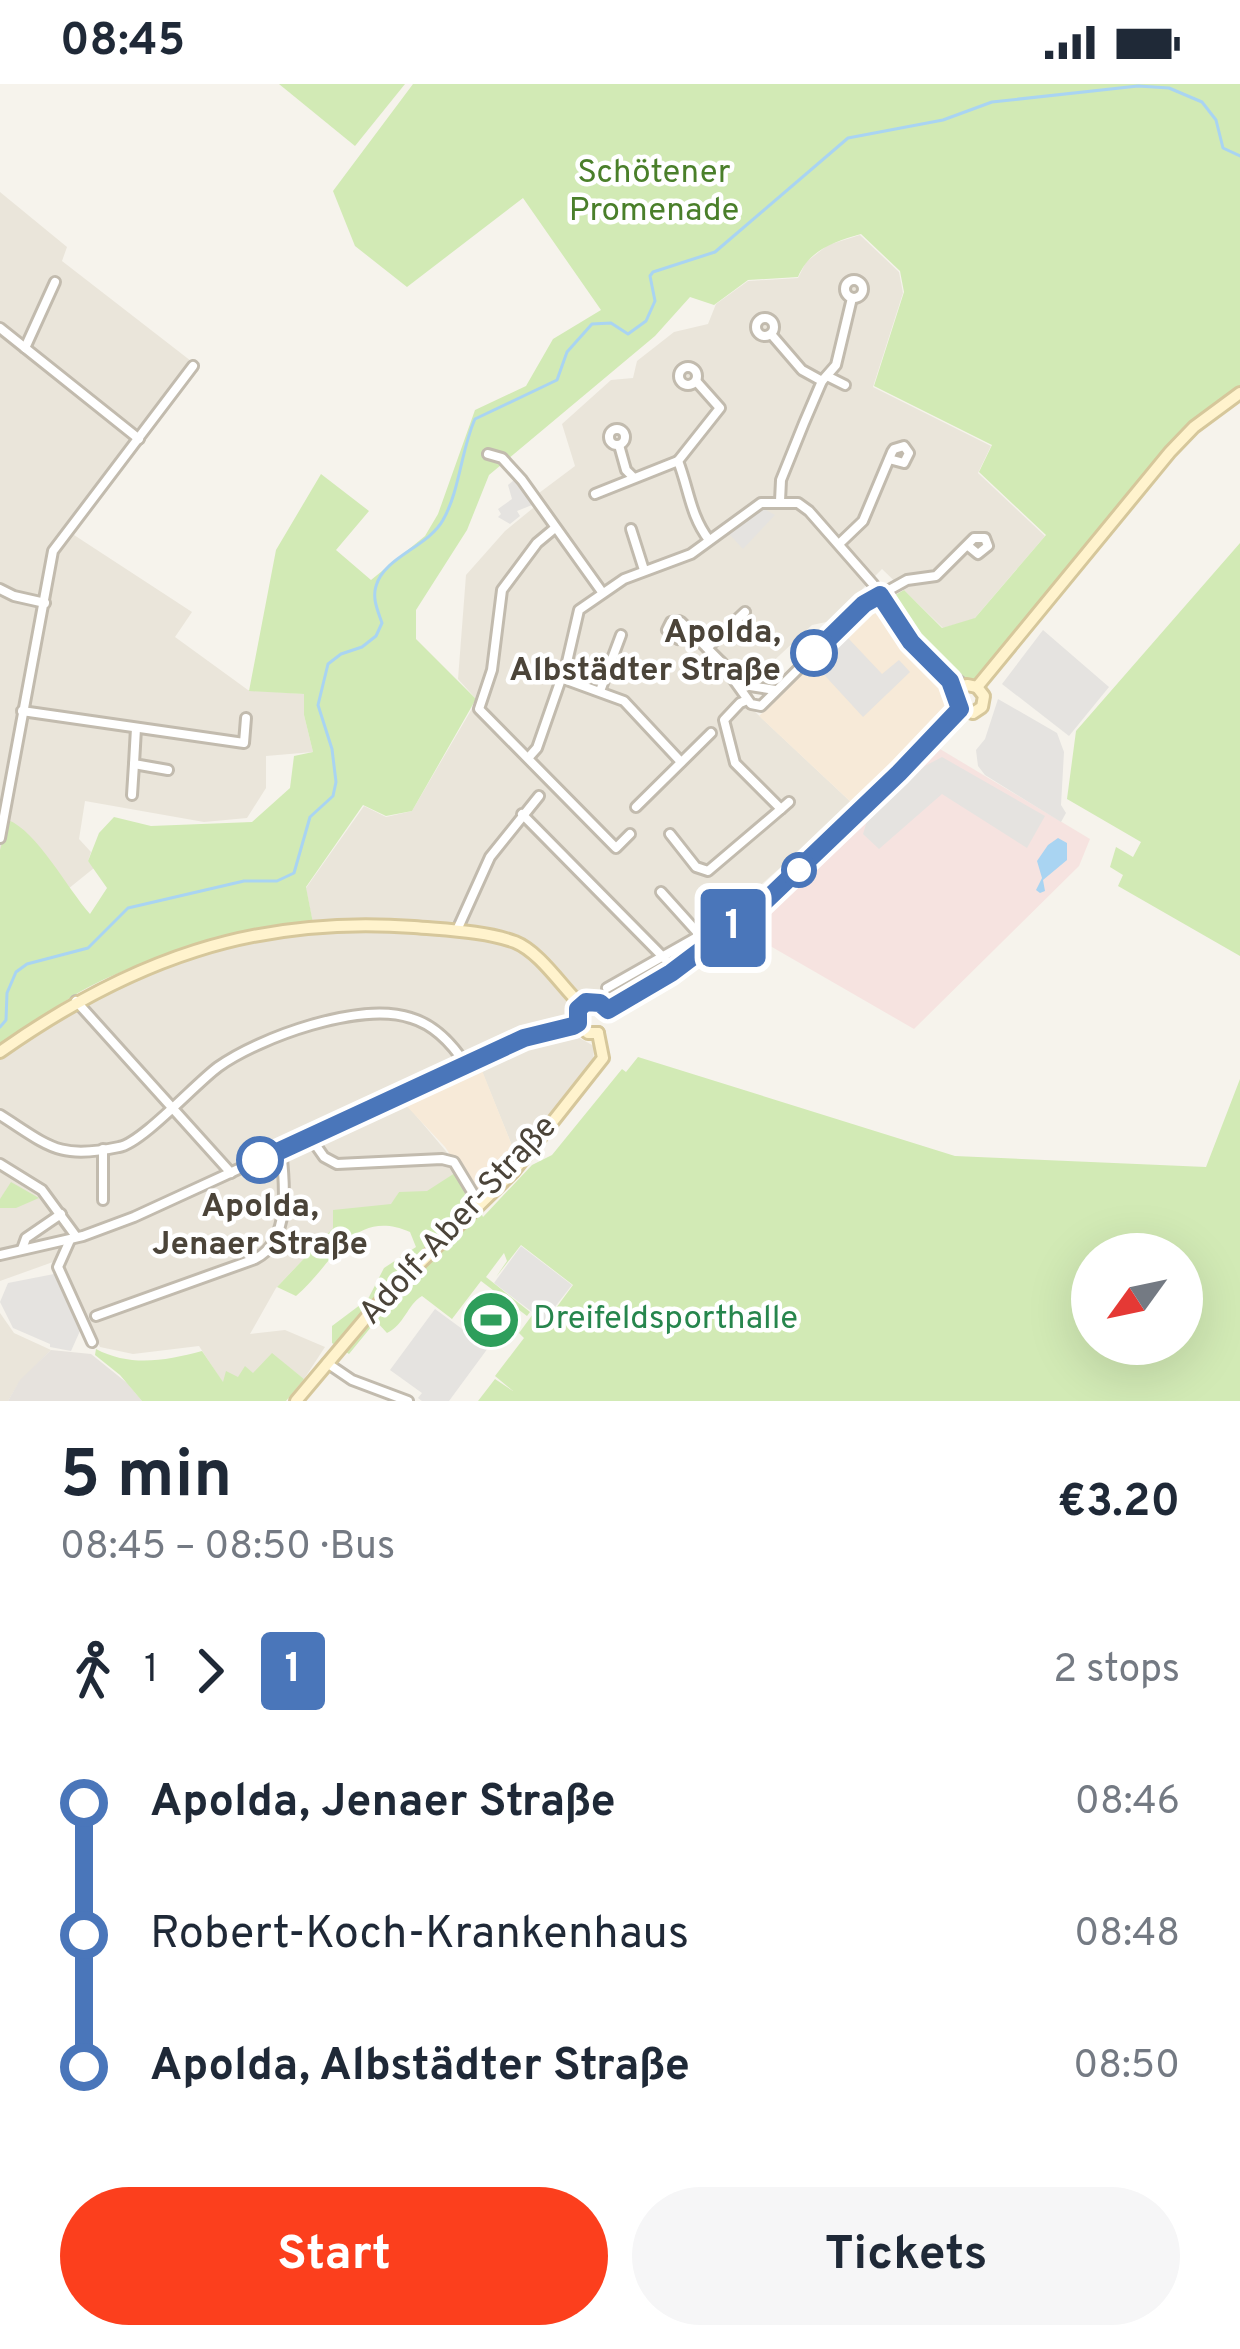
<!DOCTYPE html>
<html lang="en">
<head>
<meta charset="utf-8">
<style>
	body { margin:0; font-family:Overpass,sans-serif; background:#f6f6f7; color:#1f2937; height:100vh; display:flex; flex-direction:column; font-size:45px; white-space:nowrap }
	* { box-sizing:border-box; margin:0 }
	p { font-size:39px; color:#747a83 }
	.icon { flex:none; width:66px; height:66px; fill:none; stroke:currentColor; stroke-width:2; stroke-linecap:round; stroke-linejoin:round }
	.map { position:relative; height:1317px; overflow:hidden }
	.panel { display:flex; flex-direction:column; background:#fff; flex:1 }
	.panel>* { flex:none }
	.badge { padding:0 24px; border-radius:9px; font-size:42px; line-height:78px }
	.needle { width:78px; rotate:237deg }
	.tools { position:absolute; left:1071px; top:1149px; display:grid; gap:24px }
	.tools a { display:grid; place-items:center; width:132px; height:132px; border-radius:50%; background:#fff; box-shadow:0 12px 48px #0002; font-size:60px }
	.map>.badge { position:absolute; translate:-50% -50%; box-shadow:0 0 0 6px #fff }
	.legs { display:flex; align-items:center; gap:18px; height:132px; padding:0 60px; font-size:39px }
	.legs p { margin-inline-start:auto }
	.head { display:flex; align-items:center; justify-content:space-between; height:204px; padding:0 60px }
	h1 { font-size:66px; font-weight:700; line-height:90px }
	.primary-button { display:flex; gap:24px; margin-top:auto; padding:24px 60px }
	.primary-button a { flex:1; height:138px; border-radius:72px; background:#fc3f1d; color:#fff; font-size:48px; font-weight:700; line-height:138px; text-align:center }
	.primary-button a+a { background:#f6f6f7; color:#1f2937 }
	ul { padding:0 60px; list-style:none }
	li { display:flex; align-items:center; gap:42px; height:132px; font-size:45px }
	li i { display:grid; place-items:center; width:18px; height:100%; margin:0 15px; background:currentColor }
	li i::after { content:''; width:30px; height:30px; margin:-15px; border:9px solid; border-radius:50%; background:#fff }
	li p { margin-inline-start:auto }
	li:first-child i { background:linear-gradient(#0000 50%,currentColor 0) }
	li:last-child i { background:linear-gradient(currentColor 50%,#0000 0) }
	.status { display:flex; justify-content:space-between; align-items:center; height:84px; padding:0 60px; background:#fff; direction:ltr }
	.status svg { height:33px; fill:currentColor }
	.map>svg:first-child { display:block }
	.residential { fill:#eae5da }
	.commercial { fill:#f7ead8 }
	.industrial { fill:#e6e2dd }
	.medical { fill:#f6e3e0 }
	.green { fill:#d2eab5; fill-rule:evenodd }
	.parking { fill:#e5e3e0 }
	.water { fill:#a9d4f2 }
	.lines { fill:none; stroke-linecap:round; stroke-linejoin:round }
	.stream { stroke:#a9d4f2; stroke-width:3 }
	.street-casing { stroke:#c2bbae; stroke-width:14 }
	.secondary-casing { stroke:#d6c79b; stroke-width:16 }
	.street { stroke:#fff; stroke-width:8 }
	.secondary { stroke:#fff3cd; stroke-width:10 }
	.line-1-casing { stroke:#fff; stroke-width:27 }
	.line-1 { stroke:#4a76ba; stroke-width:18 }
	.stop-1-dot { fill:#fff; stroke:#4a76ba; stroke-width:6 }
	.labels { text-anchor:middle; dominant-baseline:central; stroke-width:9; stroke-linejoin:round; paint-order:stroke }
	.park-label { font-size:33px; fill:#4a7f2a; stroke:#fff }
	.stop-label { font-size:33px; font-weight:bold; fill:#4b4439; stroke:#fff; text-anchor:end }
	.street-label { font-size:33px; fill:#4b4439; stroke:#fff }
	.leisure-label { font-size:33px; fill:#27864d; stroke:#fff; text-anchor:start }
</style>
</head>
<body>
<div class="status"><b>08:45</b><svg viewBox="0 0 49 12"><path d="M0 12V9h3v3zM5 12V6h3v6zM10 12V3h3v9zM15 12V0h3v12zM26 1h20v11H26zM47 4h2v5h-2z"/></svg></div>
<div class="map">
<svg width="1240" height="1317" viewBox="0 0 1240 1317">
	<rect width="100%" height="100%" fill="#f6f3ec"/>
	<g class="residential">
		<polygon points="0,108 67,163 62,177 200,284 74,451 192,528 175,553 248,606 305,610 304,631 313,668 266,672 266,704 247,734 204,738 85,717 79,755 91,768 88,777 94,784 68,805 58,793 0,809"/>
		<polygon points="860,151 899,188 903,209 873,303 991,362 978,389 1045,452 974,535 943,544 882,485 831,537 812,541 737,611 853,720 669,881 604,910 584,913 573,922 567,937 570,949 594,962 593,981 517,1074 479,980 402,1015 461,1085 427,1108 399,1108 392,1120 334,1143 276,1204 250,1250 285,1246 325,1263 304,1295 272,1270 253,1290 223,1299 199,1262 133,1270 100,1263 62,1183 53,1178 0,1197 0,963 73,912 125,888 179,868 313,840 306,804 364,722 386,733 412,727 477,616 458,595 466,491 505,447 538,420 539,409 575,382 562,340 611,296 633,294 637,277 674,248 708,240 716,220 748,197 798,194 806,178 828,161"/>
		<polygon points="0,1229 14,1249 51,1266 20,1297 8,1317 0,1317"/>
	</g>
	<g class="commercial">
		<polygon points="870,524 940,594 948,605 949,620 853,720 759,632"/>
		<polygon points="479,979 517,1074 480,1116 445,1063 401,1016"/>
	</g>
	<polygon class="industrial" points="51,1266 91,1270 127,1299 142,1317 8,1317 20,1296"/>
	<polygon class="medical" points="935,662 1090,755 1079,782 914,945 746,848"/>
	<g class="green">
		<polygon points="279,0 405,0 355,62"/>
		<path d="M413,0H1240V302L1189,339L1165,364L976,595L969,597L908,542L895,511L904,506L942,544L975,534L1046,451L979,388L992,361L874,302L904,208L900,187L861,150C834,158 810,165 798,193L748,196L714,221L690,213L655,252L489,391L467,446L416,526V555L476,615L412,727L386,732L363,721L306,803L313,839C231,857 142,869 70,914C46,929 23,947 0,963V766L8,736C37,747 67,804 90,830L107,804L88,777L99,749L114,733L151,742L252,738L290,704L294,672L313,668L304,631V610L249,607L276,466L321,390L369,427L336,466L371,496L425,452L438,430L475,326L526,302L553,255L601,226L523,114L407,203L355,162L333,107Z"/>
		<polygon points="1240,459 1240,872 1118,802 1123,791 1110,783 1116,763 1133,773 1141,758 1067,715 1076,647"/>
		<path d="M638,973L955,1072L1206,1083L1240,995V1317H478L495,1295L513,1307L495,1292L524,1254L519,1249L533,1230L545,1239L573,1201L521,1161L496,1193L507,1177L504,1169L486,1193L530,1228L527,1232L481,1197L452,1235L422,1212C407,1221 405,1240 387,1249L376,1237L349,1270L332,1259V1242L368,1215L384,1184L416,1163L410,1148C352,1123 334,1180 296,1212L277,1203L333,1144V1126L391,1120L399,1108L427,1107L461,1085L483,1133L532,1081L552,1071L622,985L626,988ZM1092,1170H1182V1260H1092Z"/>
		<polygon points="11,1098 39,1114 16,1124 0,1124 0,1115"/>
		<path d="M96,1265C130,1283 165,1277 202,1267L223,1298L226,1287L238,1293L245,1282L253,1289L272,1269L304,1295L286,1317H142L120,1291L95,1271Z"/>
	</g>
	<g class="parking">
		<polygon points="514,396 517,400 521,397 534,414 530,417 532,421 517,427 520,432 510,440 498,433 501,430 498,425 512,415 508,401"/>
		<polygon points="764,425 775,431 743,465 729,450"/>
		<polygon points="1043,546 1109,603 1069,652 1002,600"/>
		<polygon points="848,554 882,590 899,576 910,588 863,633 817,583"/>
		<polygon points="998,615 1057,649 1064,668 1061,721 1066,729 1061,738 985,691 978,682 976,666 985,655"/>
		<polygon points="942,673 1045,732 1027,764 942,710 879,765 863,750 867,737 925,682"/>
		<polygon points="521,1162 572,1201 544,1237 494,1199"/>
		<polygon points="54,1190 80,1247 71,1267 50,1263 50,1260 13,1244 0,1218 8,1199"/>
		<polygon points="435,1225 488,1264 449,1317 422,1317 418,1314 422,1309 390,1286"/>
	</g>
	<polygon class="water" points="1058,754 1067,759 1067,776 1043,796 1045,807 1040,809 1036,806 1042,794 1037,777 1048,761"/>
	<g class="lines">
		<path class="stream" d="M0,943L6,936L7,909L16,888L27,880L88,864L128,824L244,797H277L294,789L310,733L333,712L336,698L332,665L318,621L328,580L341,570L362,563L376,552L382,539C378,527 372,515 376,502C384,473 428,463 443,436C460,406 461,366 475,335L557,296L567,268L592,240L611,239L628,250L646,237L655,217L650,192L653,188L715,168L848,54L943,36L992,18L1138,2L1169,4L1202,18L1216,36L1223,64L1240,72"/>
		<g class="street-casing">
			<g id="street">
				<circle cx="854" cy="205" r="9"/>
				<circle cx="765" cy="243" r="9"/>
				<polyline points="0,244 139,355"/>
				<polyline points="771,250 802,286 822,297"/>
				<polyline points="25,264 55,198"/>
				<circle cx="688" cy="292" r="9"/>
				<polyline points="829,293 845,301"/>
				<path d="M696,297L720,324L678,377C689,405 690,431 709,456"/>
				<circle cx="617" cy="353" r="8"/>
				<polyline points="619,361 626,386 633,393"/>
				<polyline points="488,370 502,374 522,396 602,508"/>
				<polyline points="595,410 678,377"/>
				<polyline points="780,417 781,396 804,339 822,297 836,281 852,214"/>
				<polyline points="555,444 537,459 502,506 492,586 479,625 616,764 630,750"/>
				<polyline points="631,445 644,486"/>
				<polyline points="839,460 863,437 892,368 894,365 904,362 909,369 904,379 889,375"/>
				<polyline points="0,505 14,512 45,519"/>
				<polyline points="690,547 678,555 667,546 671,538 679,537 681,538 744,601 775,606"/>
				<polyline points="707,564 745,528"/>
				<polyline points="721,578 751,620 761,622 864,520 907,496 936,492 974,454 985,454 988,462 978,470 967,461"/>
				<polyline points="561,594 624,617 681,678"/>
				<polyline points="600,607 621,551"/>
				<polyline points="747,616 740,619 724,636 735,679 781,725 789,718"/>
				<polyline points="22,627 244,659 246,634"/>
				<polyline points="136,644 134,680 168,686"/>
				<polyline points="529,673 537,664 567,578 579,526 624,495 691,470 761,419 798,419 809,427 873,500 911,558 965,602"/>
				<polyline points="132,711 134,680"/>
				<polyline points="636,723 711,649"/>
				<polyline points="522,730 665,875"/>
				<polyline points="670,750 696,783 708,787 781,725"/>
				<polyline points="0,754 53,467 193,282"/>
				<polyline points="457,846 490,773 539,712"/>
				<polyline points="607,904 697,853 697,848 661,808"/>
				<polyline points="76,917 231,1089"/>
				<path d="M0,1031C49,1062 58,1076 119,1063C142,1059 195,1000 218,983C260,953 361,917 411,934C435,941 453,961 466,981"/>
				<polyline points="310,1053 324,1073 337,1080 442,1075 454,1078 480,1121"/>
				<polyline points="103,1065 103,1116"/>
				<polyline points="0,1080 42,1106 75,1151"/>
				<polyline points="70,1156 58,1183 92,1258"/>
				<polyline points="22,1165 26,1154 61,1130"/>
				<polyline points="0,1171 83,1152 134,1133 524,954 577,939"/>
				<path d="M96,1232L255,1175C291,1157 285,1101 281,1065"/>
				<polyline points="327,1279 352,1296 408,1317"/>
			</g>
		</g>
		<g class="secondary-casing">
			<g id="secondary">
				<polyline points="977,603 1170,368 1194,343 1240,309"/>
				<polyline points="960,625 973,629 982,623 984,612 977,603"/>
				<polyline points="960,625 956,617 958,607 967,601 977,603"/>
				<polyline points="581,921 577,939 588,949 598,949"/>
				<path d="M607,926C639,907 672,890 703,867C797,798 879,710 960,625"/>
				<path d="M0,968C129,877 254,831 414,843C446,846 485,847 515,858C540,868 562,903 581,921"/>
				<polyline points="296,1317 375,1223 513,1088 603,974 598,949"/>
			</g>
		</g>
		<use href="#street" class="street"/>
		<use href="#secondary" class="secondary"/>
	</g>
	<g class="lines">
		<g class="line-1-casing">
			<polyline id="line-1" points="260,1076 524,954 573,942 578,939 578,925 586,918 600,919 608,926 671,889 760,822 899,689 960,625 950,597 911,558 880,511 864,520 814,569"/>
		</g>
		<use href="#line-1" class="line-1"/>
	</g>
	<defs>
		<g id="stadium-disc" transform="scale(3)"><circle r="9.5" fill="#2e9e5b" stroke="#fff"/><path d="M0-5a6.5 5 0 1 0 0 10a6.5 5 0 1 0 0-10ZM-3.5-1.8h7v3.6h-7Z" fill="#fff"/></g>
	</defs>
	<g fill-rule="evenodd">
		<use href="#stadium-disc" x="491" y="1236"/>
	</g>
	<g class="stop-1-dot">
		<circle cx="814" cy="569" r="21"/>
		<circle cx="799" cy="786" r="15"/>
		<circle cx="260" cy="1076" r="21"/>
	</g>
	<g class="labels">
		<g class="park-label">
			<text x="654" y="90">Schötener<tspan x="654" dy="38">Promenade</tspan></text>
		</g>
		<g class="stop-label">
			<text x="781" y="550">Apolda,<tspan x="781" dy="38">Albstädter Straße</tspan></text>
			<text x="260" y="1124" text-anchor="middle">Apolda,<tspan x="260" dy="38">Jenaer Straße</tspan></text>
		</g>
		<g class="street-label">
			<text transform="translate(459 1137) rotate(-47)">Adolf-Aber-Straße</text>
		</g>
		<g class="leisure-label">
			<text x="533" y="1236">Dreifeldsporthalle</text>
		</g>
	</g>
</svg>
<div class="tools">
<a><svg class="needle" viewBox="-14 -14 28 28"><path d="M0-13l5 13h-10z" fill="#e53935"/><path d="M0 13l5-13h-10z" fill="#747a83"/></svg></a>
</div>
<b class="badge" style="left:733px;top:844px;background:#4a76ba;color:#fff">1</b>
</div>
<section class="panel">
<div class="head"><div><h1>5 min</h1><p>08:45 – 08:50 · Bus</p></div><b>€3.20</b></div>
<div class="legs"><svg class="icon" aria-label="walk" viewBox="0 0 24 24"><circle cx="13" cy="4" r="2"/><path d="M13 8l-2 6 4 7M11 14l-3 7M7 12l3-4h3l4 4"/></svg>1<svg class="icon" aria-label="forward" viewBox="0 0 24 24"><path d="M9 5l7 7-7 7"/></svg><b class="badge" style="background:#4a76ba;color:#fff">1</b><p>2 stops</p></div>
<ul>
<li><i style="color:#4a76ba"></i><b>Apolda, Jenaer Straße</b><p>08:46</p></li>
<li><i style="color:#4a76ba"></i><span>Robert-Koch-Krankenhaus</span><p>08:48</p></li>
<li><i style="color:#4a76ba"></i><b>Apolda, Albstädter Straße</b><p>08:50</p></li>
</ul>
<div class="primary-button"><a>Start</a><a>Tickets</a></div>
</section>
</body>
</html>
